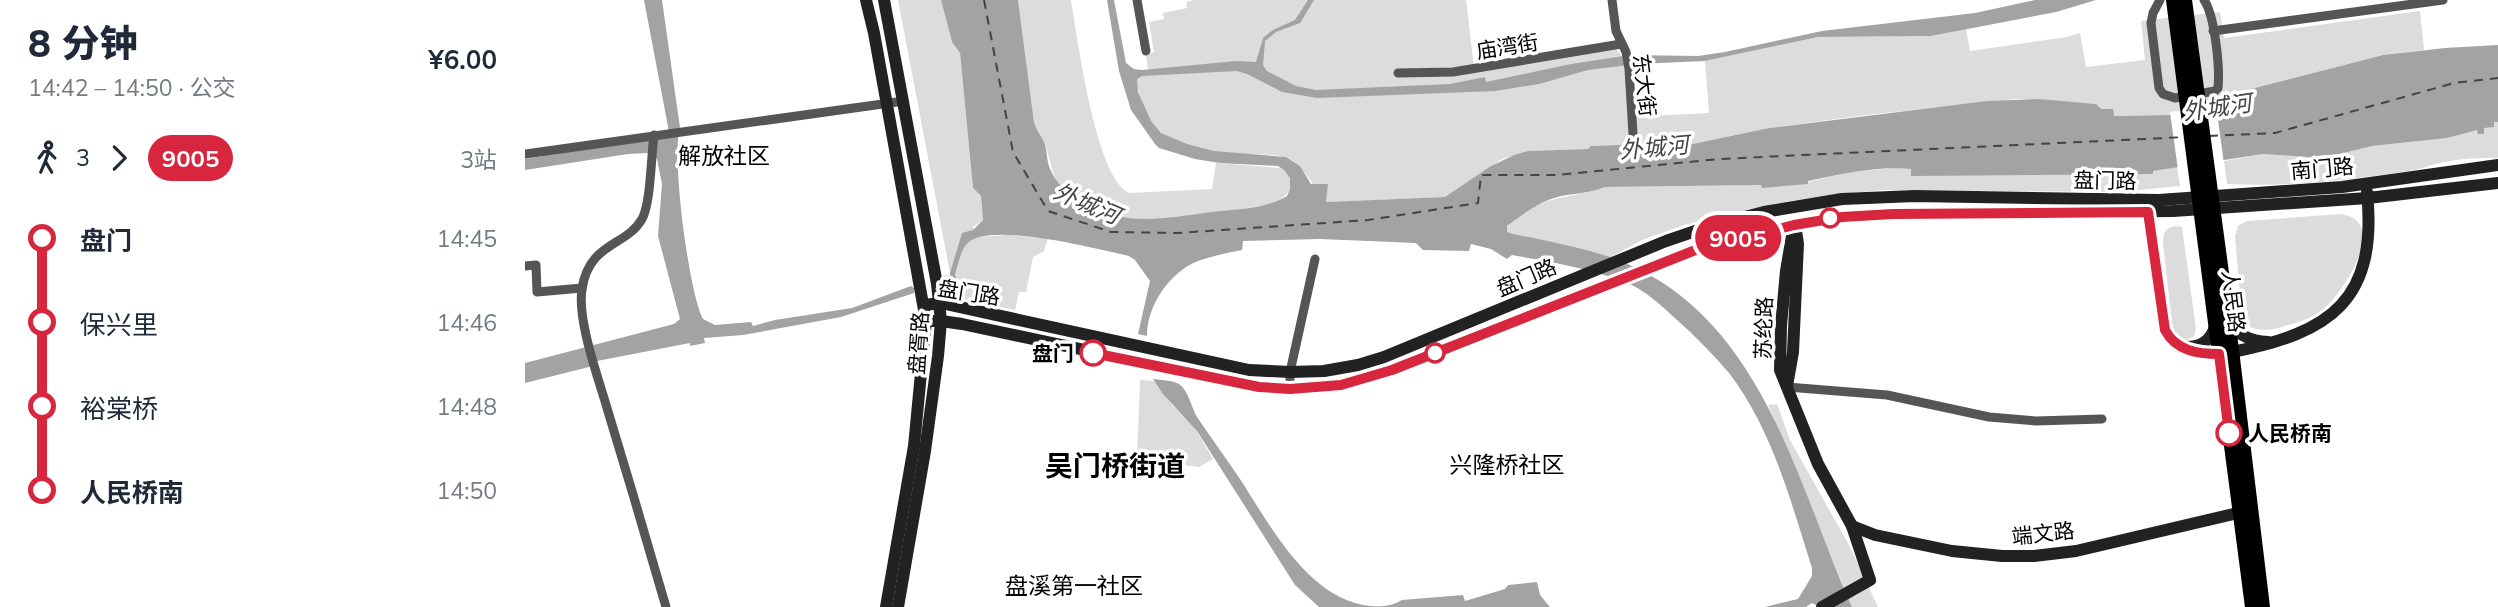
<!DOCTYPE html>
<html lang="zh">
<head>
<meta charset="utf-8">
<style>
	body { margin:0; font-family:Mulish,"Noto Sans SC",sans-serif; background:#f2f2f3; color:#1f2937; height:100vh; display:flex; flex-direction:column; font-size:26px; white-space:nowrap }
	* { box-sizing:border-box; margin:0 }
	p { font-size:23px; color:#747a83 }
	.icon { flex:none; width:38px; height:38px; fill:none; stroke:currentColor; stroke-width:2; stroke-linecap:round; stroke-linejoin:round }
	.map { position:relative; flex:1; overflow:hidden }
	.drawer { display:flex; flex-direction:column; background:#fff; width:525px }
	.drawer>* { flex:none }
	.badge { padding:0 14px; border-radius:23px; font-size:24px; line-height:46px }
	.map>.badge { position:absolute; translate:-50% -50%; box-shadow:0 0 0 4px #fff }
	.legs { display:flex; align-items:center; gap:10px; height:77px; padding:0 28px; font-size:23px }
	.legs p { margin-inline-start:auto }
	.overview { display:flex; align-items:center; justify-content:space-between; height:119px; padding:0 28px }
	h1 { font-size:38px; font-weight:800; line-height:52px }
	ul { padding:0 28px; list-style:none }
	li { display:flex; align-items:center; gap:24px; height:84px; font-size:26px }
	li i { display:grid; place-items:center; width:10px; height:100%; margin:0 9px; background:currentColor }
	li i::after { content:''; width:18px; height:18px; margin:-9px; border:5px solid; border-radius:50%; background:#fff }
	li p { margin-inline-start:auto }
	li:first-child i { background:linear-gradient(#0000 50%,currentColor 0) }
	li:last-child i { background:linear-gradient(currentColor 50%,#0000 0) }
	main { display:flex; flex:1; min-height:0 }
	.map>svg:first-child { display:block }
	.green { fill:#dcdcdc }
	.water { fill:#a3a3a3 }
	.pier { fill:#fff }
	.lines { fill:none; stroke-linecap:round; stroke-linejoin:round }
	.canal { stroke:#a3a3a3; stroke-width:8 }
	.ferry { stroke:#444; stroke-width:2; stroke-dasharray:9 7; stroke-linecap:butt }
	.street { stroke:#555; stroke-width:9 }
	.secondary { stroke:#222; stroke-width:12 }
	.primary { stroke:#000; stroke-width:14 }
	.line-1-casing { stroke:#fff; stroke-width:16 }
	.line-1 { stroke:#d7263d; stroke-width:10 }
	.stop-1-dot { fill:#fff; stroke:#d7263d; stroke-width:3.5 }
	.labels { text-anchor:middle; dominant-baseline:central; stroke-width:7; stroke-linejoin:round; paint-order:stroke }
	.street-label { font-size:21px; fill:#000; stroke:#fff }
	.stop-label { font-size:21px; font-weight:bold; fill:#000; stroke:#fff; text-anchor:end }
	.water-label { font-size:23px; font-style:italic; fill:#444; stroke:#fff }
	.neighbourhood-label { font-size:23px; fill:#000; stroke:#fff }
	.district-label { font-size:28px; font-weight:bold; fill:#000; stroke:#fff }
</style>
</head>
<body>
<main>
<section class="drawer">
<div class="overview"><div><h1>8 分钟</h1><p>14:42 – 14:50 · 公交</p></div><b>¥6.00</b></div>
<div class="legs"><svg class="icon" aria-label="walk" viewBox="0 0 24 24"><circle cx="13" cy="4" r="2"/><path d="M13 8l-2 6 4 7M11 14l-3 7M7 12l3-4h3l4 4"/></svg>3<svg class="icon" aria-label="forward" viewBox="0 0 24 24"><path d="M9 5l7 7-7 7"/></svg><b class="badge" style="background:#d7263d;color:#fff">9005</b><p>3站</p></div>
<ul>
<li><i style="color:#d7263d"></i><b>盘门</b><p>14:45</p></li>
<li><i style="color:#d7263d"></i><span>保兴里</span><p>14:46</p></li>
<li><i style="color:#d7263d"></i><span>裕棠桥</span><p>14:48</p></li>
<li><i style="color:#d7263d"></i><b>人民桥南</b><p>14:50</p></li>
</ul>
</section>
<div class="map">
<svg width="1973" height="607" viewBox="0 0 1973 607">
	<rect width="100%" height="100%" fill="#fff"/>
	<g class="green">
		<polygon points="373,0 416,0 427,42 435,53 448,188 456,196 458,220 448,227 452,237 482,235 523,238 519,251 508,257 501,292 494,292 490,310 434,298 425,273"/>
		<path d="M493,0H546C552,36 571,182 605,193L687,189L691,163L756,168C778,183 761,200 742,205C677,214 593,240 539,190C524,176 527,157 518,141C515,134 511,129 509,122Z"/>
		<path d="M669,0H941L949,67L1089,47C1104,57 1102,100 1104,117L1184,113L1180,61L1293,37L1406,36L1441,29L1445,51L1542,37L1555,33L1561,67L1620,60L1616,21L1695,12L1699,38L1895,11L1899,50L1858,55L1710,93L1712,106L1646,115L1589,116L1571,104L1491,99L1341,115L1244,128L1158,146L1132,147L1121,144L1066,146L1063,149L1003,151L977,159L920,197L801,202C790,189 777,163 762,158C749,153 733,155 719,154C695,153 649,147 632,129C622,119 615,99 612,85V79L623,70L621,56L629,52L624,22L639,19L638,13L662,8L661,2Z"/>
		<path d="M1969,122H1973V158C1955,158 1937,158 1920,162C1909,164 1899,168 1889,170C1828,180 1763,187 1702,184L1699,161L1738,154L1784,157L1800,156L1847,146L1922,138L1945,131L1953,130L1959,133L1958,128Z"/>
		<path d="M1652,167L1655,186L1593,192L1359,190L1312,194L1259,202L1159,225L1117,240L1084,258L983,233L981,229C1003,196 1047,199 1080,187L1237,185L1283,182L1326,172L1370,168L1386,169V175L1627,171Z"/>
		<path d="M1816,214C1866,221 1817,295 1797,310C1786,319 1771,323 1757,327C1746,330 1736,331 1725,327L1718,316L1716,308L1710,236L1713,226L1722,221Z"/>
		<path d="M1651,226L1657,227L1671,329L1669,336L1663,340L1653,338L1648,331L1638,244C1638,234 1639,228 1651,226Z"/>
		<polygon points="615,380 629,381 648,406 668,425 688,459 674,467 612,459"/>
		<polygon points="1252,404 1265,440 1324,545 1353,607 1327,607 1243,405"/>
	</g>
	<g class="water">
		<path d="M119,0H137L155,128C146,156 164,293 178,319L190,325L226,322L228,326L250,320L327,308L386,286L389,288V293L316,317L218,335L179,338L180,343L165,346V343L72,361V365L0,383V363L149,324L155,319L133,236L137,184L132,159L122,153L103,154L0,170V159L102,142L144,132Z"/>
		<path d="M416,0H493L509,122C511,129 515,134 518,140C523,150 521,162 526,171C532,184 541,191 552,198C594,228 637,219 686,212C711,209 742,209 762,196L765,189V178L759,170L753,166L695,163L670,159L634,148L630,144L606,110L594,71L582,0H589L601,63L609,69L617,70L711,61L731,62L738,38L748,30L770,20L783,0H789L775,23L751,32L740,41L738,65L742,71L771,86L791,90L925,84L960,77L961,82L1046,64L1105,55L1173,56L1200,52L1297,31L1450,13L1510,0H1571L1531,12L1406,36L1293,37L1180,61L1112,64L1063,70L1014,84L970,91L792,98L757,92L722,74L712,71L617,76L612,79L613,92L626,121L636,133L662,144L689,151L761,157L775,166L786,184H803L801,202L920,197L966,166L989,155L1003,151L1063,149L1066,146L1122,144L1132,147L1158,146L1244,128L1462,101L1514,99L1571,104L1577,109H1588L1589,116L1646,115L1712,106L1710,93L1858,55L1920,48L1973,45V122H1969V127L1959,128V134H1953L1952,130L1922,138L1847,146L1814,154L1784,157L1738,154L1628,171V174L1386,176V169C1351,166 1317,174 1283,181V184L1237,188L1236,185L1080,187C1065,193 1052,193 1036,196C1015,201 999,213 982,226V232C993,236 1006,237 1018,240C1048,247 1081,253 1109,267C1240,328 1273,487 1327,607H1295L1287,603L1281,607H1240L1273,599L1287,576V568C1266,502 1247,429 1204,373C1188,354 1170,336 1152,320C1137,306 1120,290 1100,282C1064,268 1025,262 987,255L982,259L966,249L946,244L944,251L898,250L891,243L795,239L718,241L717,250C702,253 687,256 673,261C645,272 622,305 622,336L613,334L625,281L610,260L604,256C575,250 459,219 441,245C434,254 432,270 428,281L425,273L437,233L448,230L458,220L456,196L448,188L435,53L427,42Z"/>
		<path d="M628,379C636,380 647,380 654,384C664,391 666,407 672,417C686,438 701,458 715,479C745,525 784,601 846,606C857,607 867,606 877,600L938,595L940,601L980,589L983,585L1012,582L1015,595L1025,607H794L770,585L672,431L638,394Z"/>
	</g>
	<polygon class="pier" points="1691,105 1699,164 1653,170 1645,112"/>
	<g class="lines">
		<polyline class="canal" points="421,280 427,278"/>
		<g class="ferry">
			<polyline points="459,0 488,152 523,211 586,232 653,233 843,220 953,203 956,175 1032,175 1194,159 1661,137"/>
			<polyline points="1684,136 1750,133 1929,83 1973,78"/>
		</g>
		<g class="street">
			<polyline points="612,0 621,51"/>
			<polyline points="1087,0 1091,31 1101,52 1104,69 1108,134"/>
			<path d="M1635,0L1628,13L1626,23L1634,88L1638,94L1650,98L1690,91L1693,88C1695,68 1690,16 1679,0"/>
			<polyline points="1688,31 1918,0"/>
			<polyline points="873,73 928,72 1096,44"/>
			<path d="M129,135C126,155 126,203 117,219C101,247 64,242 57,289C52,320 73,377 82,408C102,474 122,541 141,607"/>
			<polyline points="0,154 379,101"/>
			<polyline points="0,266 11,265 12,292 57,288"/>
			<polyline points="1262,387 1362,395 1464,417 1511,421 1577,419"/>
			<polyline points="765,389 765,372 790,259"/>
		</g>
		<g class="secondary">
			<polyline points="341,0 349,33 401,321 389,446 361,607"/>
			<polyline points="359,0 412,284 416,321 413,356 400,451 373,607"/>
			<path d="M1623,204L1638,321C1645,349 1668,354 1694,354"/>
			<polyline points="1269,224 1261,271 1256,326 1255,370 1293,464 1327,526 1345,580 1297,607"/>
			<polyline points="399,305 416,303 724,370 765,372 799,371 833,365 859,357 1141,241 1185,226 1239,212 1317,199 1390,196 1634,200 1817,187 1973,165"/>
			<path d="M1704,319C1711,336 1726,341 1743,342"/>
			<path d="M401,321H416L437,324L724,385C769,392 812,388 855,375L1168,251L1240,231L1295,220L1369,214L1648,211L1843,198L1973,183"/>
			<path d="M1660,347C1676,347 1686,341 1690,326"/>
			<path d="M1707,352C1806,333 1853,300 1842,192"/>
			<polyline points="1262,386 1268,352 1273,244 1271,231"/>
			<polyline points="1327,526 1350,535 1427,551 1477,556 1509,556 1551,551 1713,513"/>
		</g>
		<g class="primary">
			<polyline points="1648,0 1727,607"/>
			<polyline points="1660,0 1703,317 1738,607"/>
		</g>
	</g>
	<g class="lines">
		<g class="line-1-casing">
			<path id="line-1" d="M568,353L734,387L765,389L816,385L867,370L1168,251L1269,225L1317,217L1368,214L1623,212L1640,330C1651,351 1673,354 1694,354L1704,433"/>
		</g>
		<use href="#line-1" class="line-1"/>
	</g>
	<g class="stop-1-dot">
		<circle cx="1305" cy="218" r="9"/>
		<circle cx="568" cy="353" r="12"/>
		<circle cx="910" cy="353" r="9"/>
		<circle cx="1704" cy="433" r="12"/>
	</g>
	<g class="labels">
		<g class="street-label">
			<text transform="translate(982 46) rotate(-9)">庙湾街</text>
			<text transform="translate(1120 85) rotate(83)">东大街</text>
			<text transform="translate(1797 168) rotate(-5)">南门路</text>
			<text transform="translate(1580 180) rotate(1)">盘门路</text>
			<text transform="translate(1001 277) rotate(-23)">盘门路</text>
			<text transform="translate(444 292) rotate(9)">盘门路</text>
			<text transform="translate(1709 301) rotate(83)">人民路</text>
			<text transform="translate(1238 328) rotate(-88)">苏纶路</text>
			<text transform="translate(393 343) rotate(-86)">盘胥路</text>
			<text transform="translate(1518 533) rotate(-6)">端文路</text>
		</g>
		<g class="stop-label">
			<text x="549" y="353">盘门</text>
			<text x="1723" y="433" text-anchor="start">人民桥南</text>
		</g>
		<g class="water-label">
			<text transform="translate(1692 107) rotate(-8)">外城河</text>
			<text transform="translate(1129 147) rotate(-5)">外城河</text>
			<text transform="translate(562 203) rotate(23)">外城河</text>
		</g>
		<g class="neighbourhood-label">
			<text x="199" y="155">解放社区</text>
			<text x="982" y="464">兴隆桥社区</text>
			<text x="549" y="585">盘溪第一社区</text>
		</g>
		<g class="district-label">
			<text x="590" y="465">吴门桥街道</text>
		</g>
	</g>
</svg>
<b class="badge" style="left:1213px;top:238px;background:#d7263d;color:#fff">9005</b>
</div>
</main>
</body>
</html>
